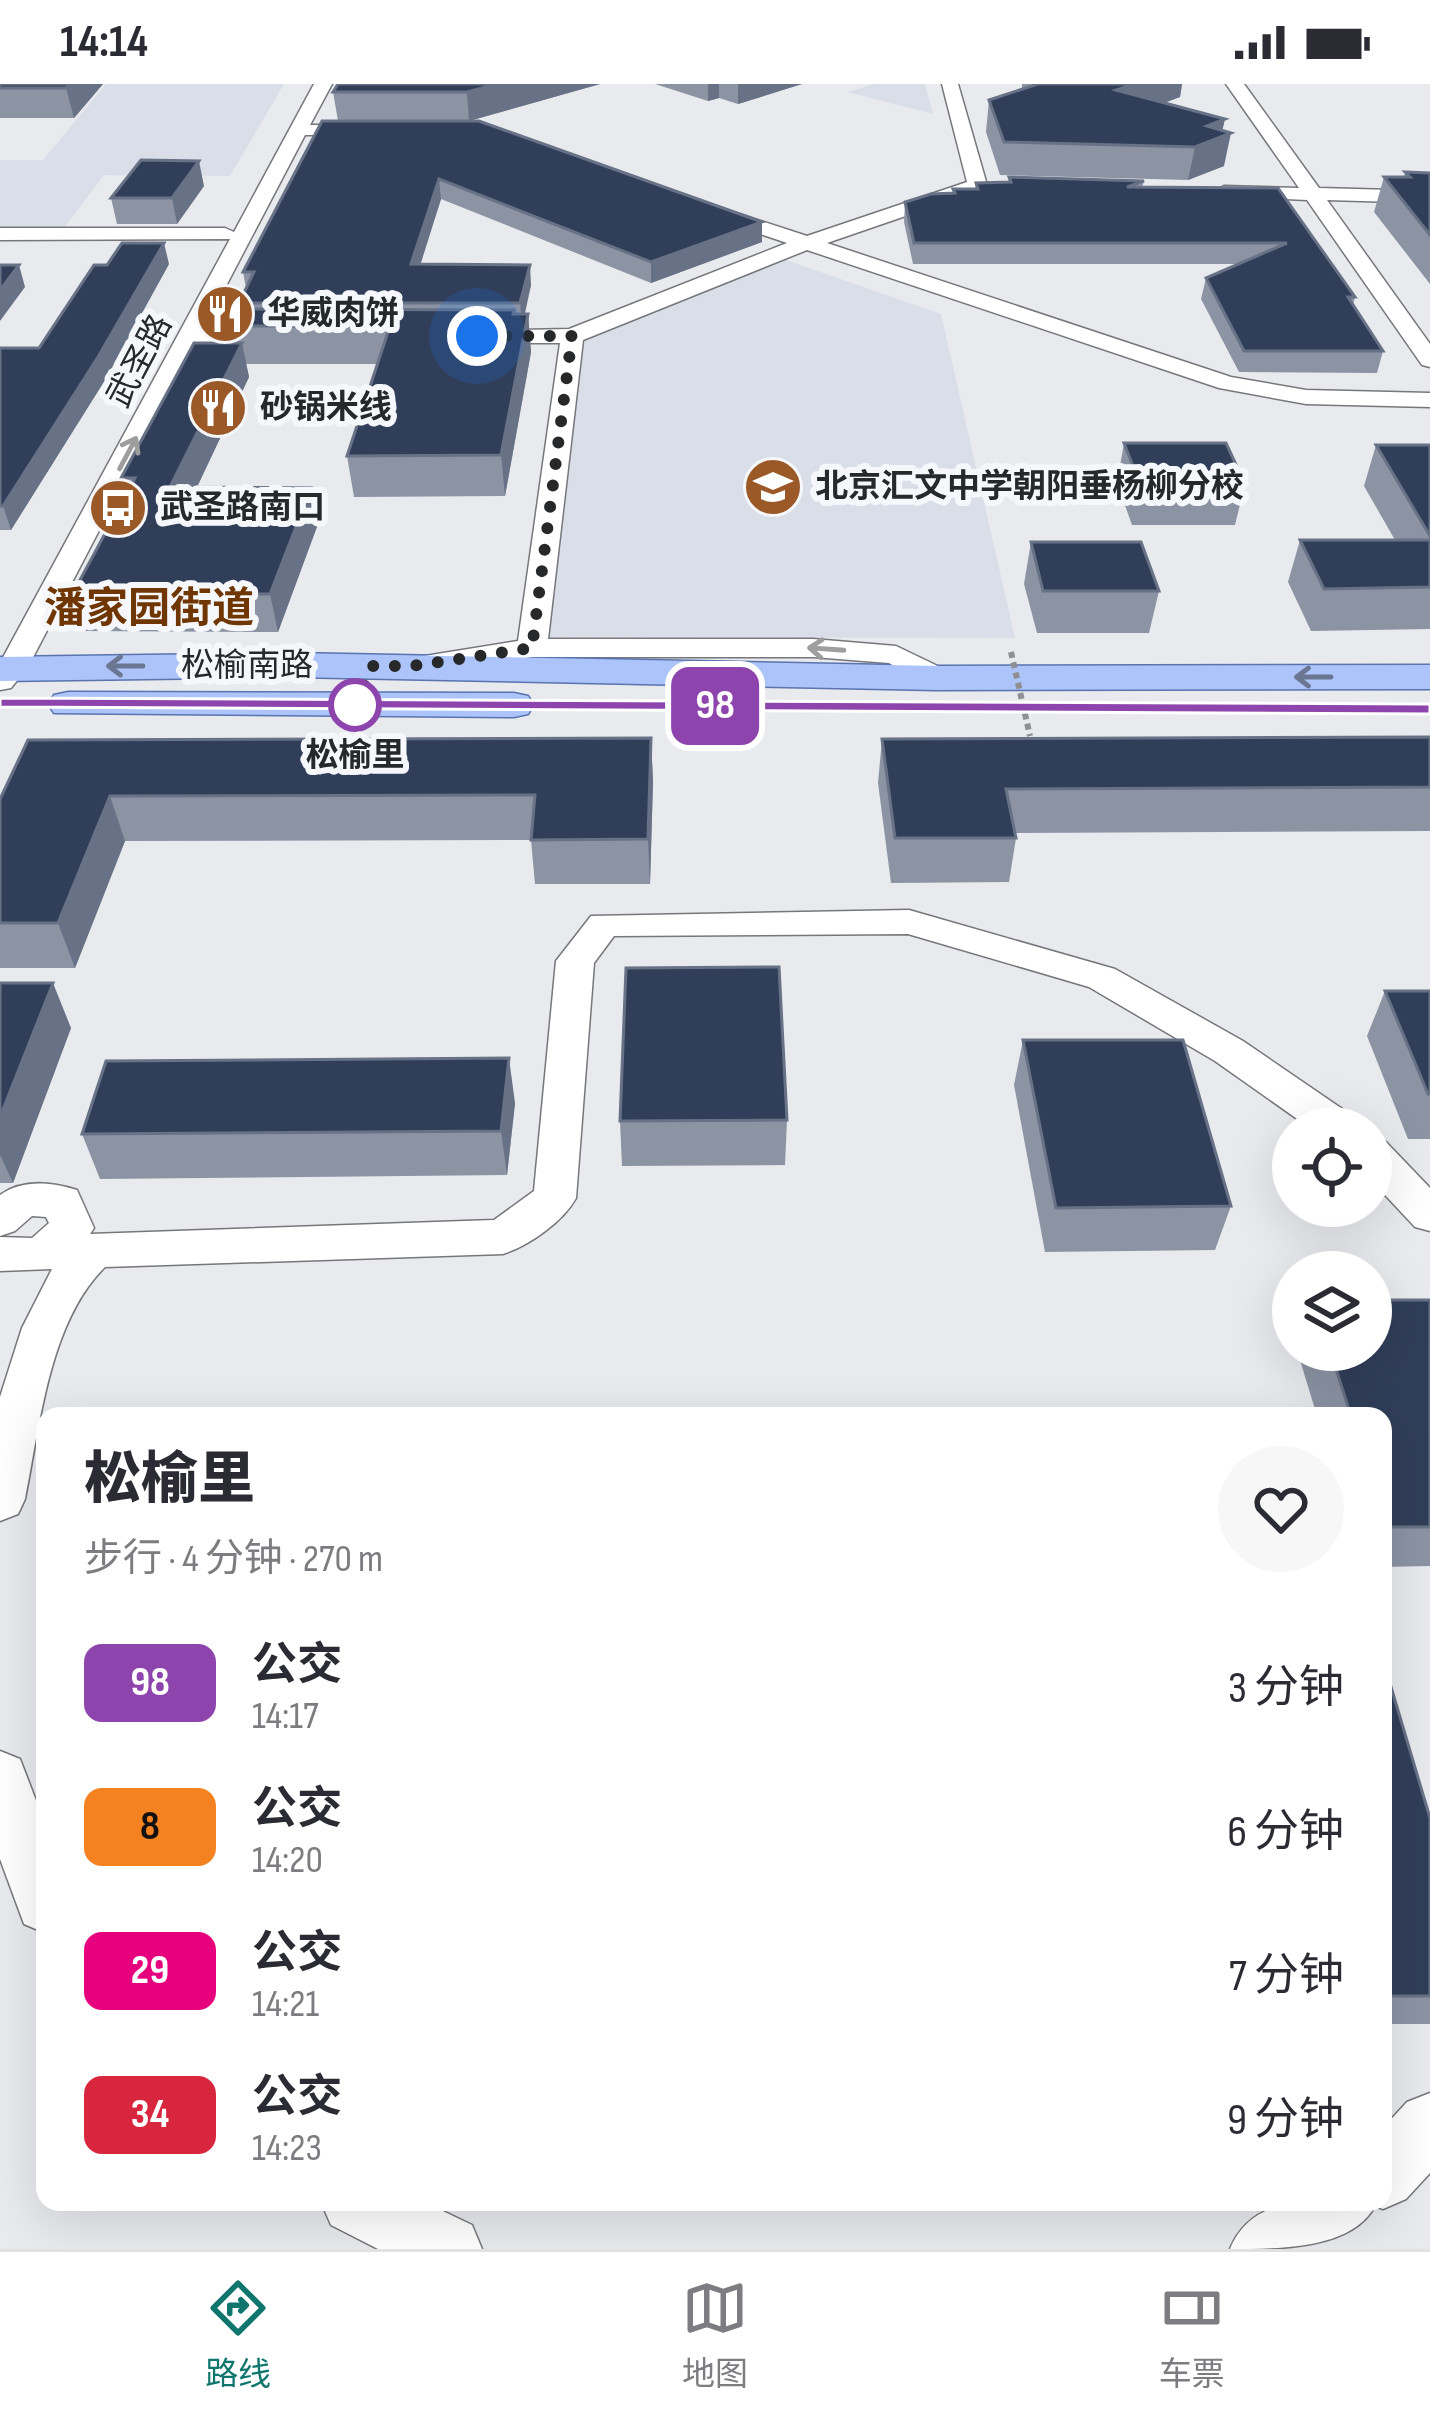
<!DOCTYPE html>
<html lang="zh">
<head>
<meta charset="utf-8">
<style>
	body { margin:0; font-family:"Sofia Sans Condensed","Noto Sans SC",sans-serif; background:#f7f7f7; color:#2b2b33; height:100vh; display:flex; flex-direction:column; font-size:45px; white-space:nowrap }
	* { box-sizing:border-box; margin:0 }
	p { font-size:39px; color:#7c7c81 }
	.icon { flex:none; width:66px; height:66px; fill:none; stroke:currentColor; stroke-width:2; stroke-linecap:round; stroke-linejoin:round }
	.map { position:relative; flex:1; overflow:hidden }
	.drawer { position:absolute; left:36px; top:1323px; width:1356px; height:804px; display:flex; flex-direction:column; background:#fff; border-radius:24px; box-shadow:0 12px 48px #0002 }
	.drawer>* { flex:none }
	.badge { padding:0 24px; border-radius:18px; font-size:42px; line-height:78px }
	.buttons { position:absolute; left:1272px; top:1023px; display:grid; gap:24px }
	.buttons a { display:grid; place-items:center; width:120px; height:120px; border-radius:50%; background:#fff; box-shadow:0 12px 48px #0002; font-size:60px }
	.you { position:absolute; width:60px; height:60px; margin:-30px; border:9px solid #fff; border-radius:50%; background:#1a73e8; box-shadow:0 0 0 18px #1a73e833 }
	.map>.badge { position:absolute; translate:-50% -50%; box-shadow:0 0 0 6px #fff }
	.round { display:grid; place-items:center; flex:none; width:126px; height:126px; border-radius:63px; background:#f7f7f7 }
	.head { display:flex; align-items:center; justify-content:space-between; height:204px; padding:0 48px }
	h1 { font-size:57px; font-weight:800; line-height:90px }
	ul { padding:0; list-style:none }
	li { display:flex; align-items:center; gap:36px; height:144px; padding:0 48px }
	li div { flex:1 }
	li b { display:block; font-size:45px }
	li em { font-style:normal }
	li .badge { min-width:132px; font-weight:700; text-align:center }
	.status { display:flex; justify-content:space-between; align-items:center; height:84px; padding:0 60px; background:#fff; direction:ltr }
	.status svg { height:33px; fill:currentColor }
	.menu { display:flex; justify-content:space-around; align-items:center; height:168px; border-top:3px solid #e1e1e2; background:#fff; font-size:33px; color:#7c7c81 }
	.menu a { display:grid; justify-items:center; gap:6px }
	.menu .active { color:#0f766e }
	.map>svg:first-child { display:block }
	.built { fill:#d9dee9 }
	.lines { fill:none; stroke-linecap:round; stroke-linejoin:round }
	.minor-casing { stroke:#76777b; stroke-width:3 }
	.major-casing { stroke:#5974ae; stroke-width:3 }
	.minor { fill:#fff; fill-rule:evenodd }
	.major { fill:#acc4f9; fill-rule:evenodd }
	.path-bridge { stroke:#8f9093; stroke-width:6; stroke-dasharray:6 4.5; stroke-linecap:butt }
	.wall { fill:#8c94a4 }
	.shaded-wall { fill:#687286 }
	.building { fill:#313e59; stroke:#687286; stroke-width:3 }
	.oneway { stroke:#9e9e9f }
	.oneway2 { stroke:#6a7692 }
	.line { fill:#8e44ad; stroke:#fff; stroke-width:3 }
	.walk { stroke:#27282a; stroke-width:12; stroke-dasharray:0 21.6 }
	.stop-dot { fill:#fff; stroke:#8e44ad; stroke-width:6 }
	.labels { text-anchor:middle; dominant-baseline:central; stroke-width:12; stroke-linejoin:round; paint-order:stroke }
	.far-poi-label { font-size:33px; font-weight:bold; fill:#27282a; stroke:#f5f7fb; text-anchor:start }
	.far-street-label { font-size:33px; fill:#27282a; stroke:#f5f7fb }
	.far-stop-label { font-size:33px; font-weight:bold; fill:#27282a; stroke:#f5f7fb }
	.far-district-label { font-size:42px; font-weight:bold; fill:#703601; stroke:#f5f7fb }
</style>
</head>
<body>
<div class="status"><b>14:14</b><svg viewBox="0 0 49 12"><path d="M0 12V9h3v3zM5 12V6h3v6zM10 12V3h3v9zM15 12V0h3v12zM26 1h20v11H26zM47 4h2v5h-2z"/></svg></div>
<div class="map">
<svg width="1430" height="2165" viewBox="0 0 1430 2165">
	<rect width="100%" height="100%" fill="#e8eaee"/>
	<g class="built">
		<polygon points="106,0 284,0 230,92 104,91 64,144 0,144 0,76 43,76"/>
		<polygon points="874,0 925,0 933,30 848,8"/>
		<polygon points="783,175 941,230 1015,554 544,553 585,253"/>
	</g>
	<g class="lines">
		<g class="minor-casing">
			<g id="minor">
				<polygon points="314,0 332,0 310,41 375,41 384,46 375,51 305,51 204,244 274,244 285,251 274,258 197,258 28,583 11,604 0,606 0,579 230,155 0,156 0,144 225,144 234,148"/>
				<polygon points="942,0 958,0 987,101 984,105 827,159 1231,293 1306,306 1430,309 1430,323 1306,320 1219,304 807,166 583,256 548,555 813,555 896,562 948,587 952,594 948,601 926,601 889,579 813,573 532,573 417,590 406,587 402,581 406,575 518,557 560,259 474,259 463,252 466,247 569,245 787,159 704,131 704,123 718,123 807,152 967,98"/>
				<polygon points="1226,0 1244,0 1319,104 1430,107 1430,119 1327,116 1430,260 1430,283 1422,281 1307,116 1217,112 1214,108 1224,102 1299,104"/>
				<path d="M909,826L1115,885L1243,957L1354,1033L1360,1044H1310L1215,977L1089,903L908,850L614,852L594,879L576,1114C563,1138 528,1162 503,1170L105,1183C49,1238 40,1341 25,1415L18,1430L0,1437V1313L22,1244L52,1185L0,1187V1153L32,1154L49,1139L46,1133L32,1132L15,1147L0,1152V1111C22,1095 52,1098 77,1106L94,1144L90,1150L494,1136L534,1107L556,877L591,832Z"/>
				<polygon points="1371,1054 1386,1058 1430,1104 1430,1147 1415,1143 1371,1096"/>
				<polygon points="0,1667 20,1675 45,1740 45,1849 24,1840 0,1775"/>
				<path d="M1430,2009V2089L1406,2115L1383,2125L1375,2122C1352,2165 1281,2165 1230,2165C1255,2104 1327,2118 1383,2118V2044L1407,2018Z"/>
				<polygon points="321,2118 424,2118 472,2141 482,2165 378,2165 331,2141"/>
			</g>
		</g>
		<g class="major-casing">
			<g id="major">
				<polygon points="294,569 937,582 1430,581 1430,605 937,606 294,593 0,597 0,573"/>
				<polygon points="68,608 514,609 528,612 534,621 528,630 514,633 54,629 48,620 54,611"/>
			</g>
		</g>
		<use href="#minor" class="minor"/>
		<use href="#major" class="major"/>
		<polyline class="path-bridge" points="1011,568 1030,652"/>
	</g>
	<g class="wall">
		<polygon points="0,0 103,0 74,34 0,34"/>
		<polygon points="338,0 600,0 469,37 338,37 333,8"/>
		<polygon points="655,0 802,0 738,20 719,14 708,17"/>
		<polygon points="1022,0 1182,0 1180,13 1164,19 1225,35 1222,46 1224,82 1188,96 1000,91 986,48 989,16 1022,5"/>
		<polygon points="322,37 762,138 762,158 651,199 441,115 420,180 531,201 525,230 528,230 531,268 505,412 354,413 347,372 377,280 246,280 249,293 197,403 311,404 318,440 278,548 85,547 73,509 126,412 121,394 219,259 216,242 240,225 239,219 246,204 243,188"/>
		<polygon points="1405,88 1430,89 1430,200 1374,128 1384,93 1404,93"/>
		<polygon points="1009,93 1144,97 1142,103 1278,104 1355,213 1353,221 1383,267 1377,289 1239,288 1201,215 1206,194 1240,180 913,180 904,138 905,118 953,109 953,105 975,105 976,99 1008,98"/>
		<polygon points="204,102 177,140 117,140 111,114"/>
		<polygon points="169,180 105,296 11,446 0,446 0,264 39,264"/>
		<polygon points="1124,359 1245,400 1235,441 1132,441 1117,399"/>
		<polygon points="1376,361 1430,361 1430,545 1311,547 1288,498 1300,456 1395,456 1364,402"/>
		<polygon points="1031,458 1159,507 1149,549 1037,549 1024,500"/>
		<polygon points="1430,653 1430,747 1015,749 1016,754 1009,798 891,799 878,699 882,655"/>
		<polygon points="651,654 653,698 650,800 535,800 531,756 125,757 75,884 0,884 0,715"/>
		<polygon points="0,899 71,944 13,1099 0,1099"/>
		<polygon points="1385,907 1430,907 1430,1055 1408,1055 1367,952"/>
		<polygon points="1023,956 1231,1122 1215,1166 1045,1168 1014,1001"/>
		<polygon points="515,1019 507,1091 100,1095 82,1050"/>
		<polygon points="787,1036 785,1081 622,1082 620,1037"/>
		<polygon points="1430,1216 1430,1482 1383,1483 1383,1332 1317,1332 1297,1266 1371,1266"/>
		<polygon points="1383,1586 1430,1734 1430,1940 1383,1940"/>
	</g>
	<g class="shaded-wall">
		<polygon points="69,0 103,0 74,34 66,4"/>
		<polygon points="497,0 600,0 469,37 467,8"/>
		<polygon points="708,0 719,0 719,14 708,17"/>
		<polygon points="738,0 802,0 738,20"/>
		<polygon points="1134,0 1182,0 1180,13 1111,38 1116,6"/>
		<polygon points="1225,35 1221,52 1231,49 1224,82 1188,96 1195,63 1207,42"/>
		<polygon points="199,77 204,102 177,140 172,114"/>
		<polygon points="439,95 441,115 414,201 411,180"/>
		<polygon points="762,138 762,158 651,199 651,178"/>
		<polygon points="164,159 169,180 105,296 11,446 3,422"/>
		<polygon points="19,181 25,203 0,237 0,206"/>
		<polygon points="530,181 531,201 522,240 520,219"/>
		<polygon points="528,230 531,268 505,412 501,371"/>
		<polygon points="242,259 249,293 180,439 170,403"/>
		<polygon points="311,404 318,440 278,548 270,510"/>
		<polygon points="651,654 653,698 650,800 648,755"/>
		<polygon points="110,712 125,757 75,884 58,839"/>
		<polygon points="53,899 71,944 13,1099 0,1071 0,1033"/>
		<polygon points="509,974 515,1019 507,1091 501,1047"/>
	</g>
	<g class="building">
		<polygon points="0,0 69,0 66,4 0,4"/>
		<polygon points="338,0 497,0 467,8 333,8"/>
		<polygon points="1032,0 1134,0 1116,6 1225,35 1207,42 1231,49 1195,63 1004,58 989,16 1035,1"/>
		<polygon points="322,37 479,37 762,138 651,178 439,95 411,180 530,181 520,219 239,219 254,188 243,188"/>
		<polygon points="141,76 199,77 172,114 111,114"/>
		<polygon points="1405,88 1430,89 1430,151 1384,93 1410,93"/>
		<polygon points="1009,93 1144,97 1127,103 1278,104 1355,213 1348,213 1383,267 1244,267 1206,194 1287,159 914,159 905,118 931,110 955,109 953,105 978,105 976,99 1011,98"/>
		<polygon points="122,159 164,159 98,273 3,422 0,422 0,264 39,264 94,181 107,181"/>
		<polygon points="0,181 19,181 0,206"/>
		<polygon points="224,225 514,226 513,230 528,230 501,371 347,372 390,242 216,242"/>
		<polygon points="194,259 242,259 170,403 311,404 270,510 73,509 135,394 121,394"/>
		<polygon points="1124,359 1226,359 1245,400 1140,400"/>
		<polygon points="1376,361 1430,361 1430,452"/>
		<polygon points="1300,456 1430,456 1430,503 1324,505"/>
		<polygon points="1031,458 1141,458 1159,507 1043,507"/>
		<polygon points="1430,653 1430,703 1006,705 1016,754 895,754 882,655"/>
		<polygon points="651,654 648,755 531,756 535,711 110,712 58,839 0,839 0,715 28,656"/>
		<polygon points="779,883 787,1036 620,1037 626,884"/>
		<polygon points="0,899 53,899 0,1033"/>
		<polygon points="1385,907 1430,907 1430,1010 1428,1010"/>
		<polygon points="1023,956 1183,956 1231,1122 1056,1124"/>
		<polygon points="509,974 501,1047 82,1050 106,977"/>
		<polygon points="1371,1216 1430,1216 1430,1443 1386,1443 1383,1433 1383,1332 1351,1332 1330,1266 1371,1266"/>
		<polygon points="1383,1586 1386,1586 1430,1734 1430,1912 1383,1912"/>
	</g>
	<defs><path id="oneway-shaft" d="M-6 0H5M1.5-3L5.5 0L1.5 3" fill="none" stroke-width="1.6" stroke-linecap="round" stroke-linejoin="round" transform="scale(3)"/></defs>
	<g class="oneway">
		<use href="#oneway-shaft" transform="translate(128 369) rotate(-62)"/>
		<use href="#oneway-shaft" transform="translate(826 565) rotate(-176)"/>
	</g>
	<g class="oneway2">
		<use href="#oneway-shaft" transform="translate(125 582) rotate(180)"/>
		<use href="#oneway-shaft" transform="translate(1313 593) rotate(180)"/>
	</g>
	<polygon class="line" points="0,614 1430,620 1430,630 0,623"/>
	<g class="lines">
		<polyline class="walk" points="355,621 373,582 412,582 532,564 572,252 477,252"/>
	</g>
	<defs>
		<g id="restaurant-disc" transform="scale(3)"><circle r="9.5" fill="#9c5928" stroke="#f5f7fb"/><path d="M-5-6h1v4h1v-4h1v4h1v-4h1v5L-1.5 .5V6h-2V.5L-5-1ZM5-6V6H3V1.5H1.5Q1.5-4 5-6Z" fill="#fff"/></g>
		<g id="school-disc" transform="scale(3)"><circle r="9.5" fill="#9c5928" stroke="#f5f7fb"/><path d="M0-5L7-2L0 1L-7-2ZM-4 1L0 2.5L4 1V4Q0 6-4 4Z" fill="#fff"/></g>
		<g id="bus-disc" transform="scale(3)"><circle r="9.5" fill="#9c5928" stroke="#f5f7fb"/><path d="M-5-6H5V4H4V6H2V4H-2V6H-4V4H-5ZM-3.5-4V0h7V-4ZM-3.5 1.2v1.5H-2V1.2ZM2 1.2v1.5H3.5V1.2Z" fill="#fff"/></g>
	</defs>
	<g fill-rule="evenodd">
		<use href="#restaurant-disc" x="225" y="230"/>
		<use href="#restaurant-disc" x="218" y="324"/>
		<use href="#school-disc" x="773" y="403"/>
		<use href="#bus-disc" x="118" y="424"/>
	</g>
	<circle class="stop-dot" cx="355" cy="621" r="24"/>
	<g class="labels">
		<g class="far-poi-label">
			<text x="267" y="230">华威肉饼</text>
			<text x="260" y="324">砂锅米线</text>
			<text x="815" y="403">北京汇文中学朝阳垂杨柳分校</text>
			<text x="160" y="424">武圣路南口</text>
		</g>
		<g class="far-street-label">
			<text transform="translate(140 277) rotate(-62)">武圣路</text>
			<text x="247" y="582">松榆南路</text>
		</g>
		<g class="far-stop-label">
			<text x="355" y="672">松榆里</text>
		</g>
		<g class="far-district-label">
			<text x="149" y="525">潘家园街道</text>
		</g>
	</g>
</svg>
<div class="buttons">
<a><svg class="icon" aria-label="locate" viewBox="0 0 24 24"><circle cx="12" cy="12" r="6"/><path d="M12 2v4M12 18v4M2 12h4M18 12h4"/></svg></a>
<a><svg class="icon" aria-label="layers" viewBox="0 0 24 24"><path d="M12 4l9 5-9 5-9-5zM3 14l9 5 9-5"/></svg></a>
</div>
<div class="you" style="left:477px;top:252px"></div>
<b class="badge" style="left:715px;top:622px;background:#8e44ad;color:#fff">98</b>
<section class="drawer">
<div class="head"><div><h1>松榆里</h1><p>步行 · 4 分钟 · 270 m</p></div><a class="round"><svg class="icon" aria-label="heart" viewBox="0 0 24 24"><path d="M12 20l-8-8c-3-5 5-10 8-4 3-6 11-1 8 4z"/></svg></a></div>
<ul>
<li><span class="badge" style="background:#8e44ad;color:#fff">98</span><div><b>公交</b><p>14:17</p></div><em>3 分钟</em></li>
<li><span class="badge" style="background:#f58220;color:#111">8</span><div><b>公交</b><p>14:20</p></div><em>6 分钟</em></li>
<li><span class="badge" style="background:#e6007e;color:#fff">29</span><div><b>公交</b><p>14:21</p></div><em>7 分钟</em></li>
<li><span class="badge" style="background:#d7263d;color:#fff">34</span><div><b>公交</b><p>14:23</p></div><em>9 分钟</em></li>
</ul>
</section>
</div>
<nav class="menu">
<a class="active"><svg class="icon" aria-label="directions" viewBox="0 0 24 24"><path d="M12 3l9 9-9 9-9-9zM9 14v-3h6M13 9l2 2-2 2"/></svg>路线</a>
<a><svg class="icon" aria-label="map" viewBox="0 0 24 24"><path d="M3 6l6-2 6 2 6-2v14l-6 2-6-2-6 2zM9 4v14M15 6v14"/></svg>地图</a>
<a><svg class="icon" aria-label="tickets" viewBox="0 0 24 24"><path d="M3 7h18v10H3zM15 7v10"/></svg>车票</a>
</nav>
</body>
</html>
